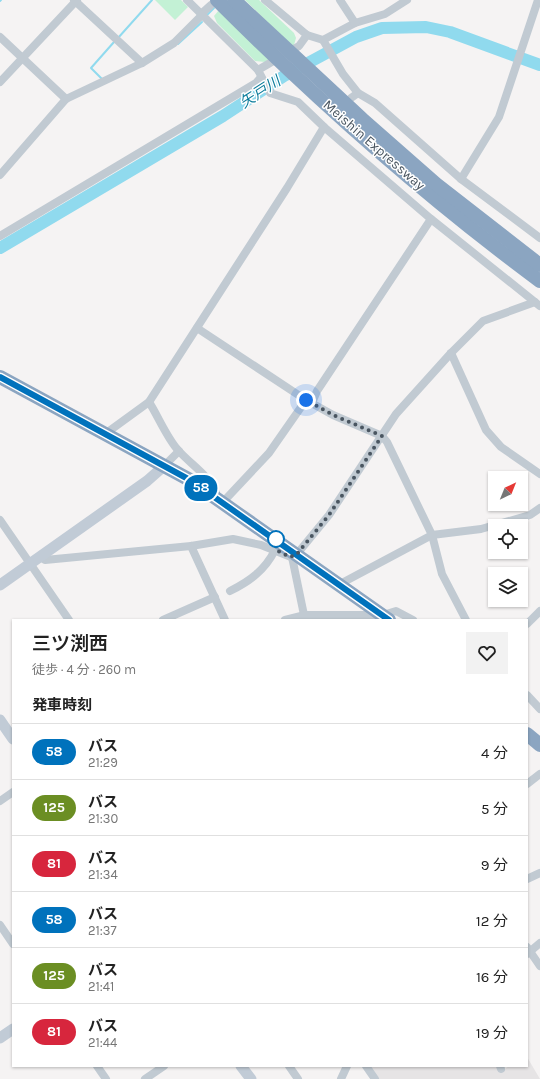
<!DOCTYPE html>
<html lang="ja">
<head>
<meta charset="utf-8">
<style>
	body { margin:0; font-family:Karla,"Noto Sans JP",sans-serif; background:#f2f2f2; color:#222; height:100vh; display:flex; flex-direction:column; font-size:15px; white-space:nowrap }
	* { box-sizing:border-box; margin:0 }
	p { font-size:13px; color:#767676 }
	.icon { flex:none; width:22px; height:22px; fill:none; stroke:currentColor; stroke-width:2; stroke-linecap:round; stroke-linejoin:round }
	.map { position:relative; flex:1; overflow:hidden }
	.sheet { position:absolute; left:12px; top:619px; width:516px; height:448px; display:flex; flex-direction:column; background:#fff; border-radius:0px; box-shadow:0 1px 3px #0004 }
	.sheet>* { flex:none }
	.badge { padding:0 8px; border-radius:13px; font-size:14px; line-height:26px }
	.needle { width:26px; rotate:43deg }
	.tools { position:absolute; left:488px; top:471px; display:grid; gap:8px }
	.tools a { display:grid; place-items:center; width:40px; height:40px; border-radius:0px; background:#fff; box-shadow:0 1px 3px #0004; font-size:20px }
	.you { position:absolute; width:20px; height:20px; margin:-10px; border:3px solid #fff; border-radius:50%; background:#1a73e8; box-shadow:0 0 0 6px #1a73e833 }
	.map>.badge { position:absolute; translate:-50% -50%; box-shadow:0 0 0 2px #fff }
	h2 { padding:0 20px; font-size:15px; line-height:36px }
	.round { display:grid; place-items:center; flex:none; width:42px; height:42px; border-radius:0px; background:#f2f2f2 }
	.headline { display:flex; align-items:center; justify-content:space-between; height:68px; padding:0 20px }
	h1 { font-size:19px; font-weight:600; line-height:30px }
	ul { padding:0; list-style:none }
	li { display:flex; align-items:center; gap:12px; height:56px; padding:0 20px; border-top:1px solid #e0e0e0 }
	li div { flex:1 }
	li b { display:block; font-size:15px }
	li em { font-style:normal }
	li .badge { min-width:44px; font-weight:700; text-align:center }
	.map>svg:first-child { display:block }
	.education { fill:#e6e4e5 }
	.green { fill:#c3f1d5 }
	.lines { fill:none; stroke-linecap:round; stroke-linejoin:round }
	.stream { stroke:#90daee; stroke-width:2 }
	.river { stroke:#90daee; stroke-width:12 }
	.street { stroke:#c1cad2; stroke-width:8 }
	.secondary { stroke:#c1cbd6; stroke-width:11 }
	.highway { stroke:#8ba5c1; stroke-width:14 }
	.line-casing { stroke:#fff; stroke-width:9 }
	.line { stroke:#0072bc; stroke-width:6 }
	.walk { stroke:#4a5661; stroke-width:4; stroke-dasharray:0 7.2 }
	.stop-dot { fill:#fff; stroke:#0072bc; stroke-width:2 }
	.labels { text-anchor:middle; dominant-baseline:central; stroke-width:3; stroke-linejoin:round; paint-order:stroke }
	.street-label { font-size:14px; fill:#4a5661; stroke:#fff }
	.water-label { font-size:15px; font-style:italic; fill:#0c7c9b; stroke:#fff }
</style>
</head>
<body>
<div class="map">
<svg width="540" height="1079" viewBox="0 0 540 1079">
	<rect width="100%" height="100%" fill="#f5f3f3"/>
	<polygon class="education" points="527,1057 540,1079 379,1079 370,1066 498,1066 502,1071 509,1066 527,1066"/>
	<g class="green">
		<polygon points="155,0 181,0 188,7 175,20"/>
		<polygon points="245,0 259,0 294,33 296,38 294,45 292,46"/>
		<polygon points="219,10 270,60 265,62 255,61 217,23 214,16"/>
	</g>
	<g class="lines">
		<g class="stream">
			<polyline points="0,1 1,0"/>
			<polyline points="207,15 214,8"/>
			<polyline points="118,38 152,0"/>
			<polyline points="178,44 202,22"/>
			<polyline points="102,79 91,68 114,42"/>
		</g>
		<polyline class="river" points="0,248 223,116 284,76 356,37 382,28 426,27 450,32 540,65"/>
		<g class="street">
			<polyline points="74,0 142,63"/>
			<polyline points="187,0 258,70 270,93 298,102 324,127 431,219 540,306"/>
			<polyline points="265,0 307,35 323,40 355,23 385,14 407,0"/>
			<polyline points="340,0 355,23"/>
			<polyline points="201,14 211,5"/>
			<polyline points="0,37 66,99"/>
			<polyline points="323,40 343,74 358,93 375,103 461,179 540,238"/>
			<polyline points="258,70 299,46 307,35"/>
			<polyline points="0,82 77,0"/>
			<polyline points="351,98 358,93"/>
			<polyline points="0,175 66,99 142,63 174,43 202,15"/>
			<polyline points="461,179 499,117 538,0"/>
			<polyline points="0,236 256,83 261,77"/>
			<polyline points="197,328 306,400 333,415 382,436 387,442 432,535 442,574 466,620"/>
			<polyline points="451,353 486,430 501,447 540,474"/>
			<path d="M149,402C158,416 167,438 178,450C190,464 209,475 216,493L215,496"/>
			<polyline points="312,403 317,391 431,219"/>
			<polyline points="105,434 149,402 287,188 324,127"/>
			<polyline points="164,466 179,451"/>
			<polyline points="223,502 269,453 306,400"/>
			<polyline points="0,520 69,620"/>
			<polyline points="191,546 225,620"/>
			<polyline points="41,557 45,560 191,546 233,539 261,545 291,557 297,554 329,515 396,414 451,353 483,321 535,302"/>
			<polyline points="292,557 304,615"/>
			<polyline points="340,584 432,535 481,529 530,515 540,508"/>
			<path d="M230,591C250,581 265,570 275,550"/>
			<polyline points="163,620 215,597"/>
			<polyline points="285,620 305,615 383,615 396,611 413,620"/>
			<polyline points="527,624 540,611"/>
			<polyline points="527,695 540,709"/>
			<polyline points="527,784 540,774"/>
			<polyline points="0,801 13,792"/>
			<polyline points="527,879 540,873"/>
			<polyline points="0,925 13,944"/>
			<polyline points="527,947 540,966"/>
			<polyline points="527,954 540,943"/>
			<polyline points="97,1066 106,1079"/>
			<polyline points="289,1066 298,1079"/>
			<polyline points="366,1066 375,1079"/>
			<polyline points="500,1066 501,1069"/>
			<polyline points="145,1079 164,1066"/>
			<polyline points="341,1079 347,1066"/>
		</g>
		<g class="secondary">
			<polyline points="0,585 147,481 164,466"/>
			<polyline points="0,720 13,739"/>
			<polyline points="0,1038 13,1029"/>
			<polyline points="241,1066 251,1079"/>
		</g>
		<g class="highway">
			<path d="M217,0C318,101 425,196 540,281"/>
			<polyline points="234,0 362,119 436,184 540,265"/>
			<polyline points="0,377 190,480 389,620"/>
			<polyline points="527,734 540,745"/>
		</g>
	</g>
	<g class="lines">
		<g class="line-casing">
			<polyline id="line" points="0,377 190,480 389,620"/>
		</g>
		<use href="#line" class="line"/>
		<polyline class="walk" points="276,539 276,550 290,557 297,554 329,515 382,436 333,415 306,400"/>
	</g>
	<circle class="stop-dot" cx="276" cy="539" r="8"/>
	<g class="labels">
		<g class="street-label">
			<text transform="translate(374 145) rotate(41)">Meishin Expressway</text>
		</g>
		<g class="water-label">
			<text transform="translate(260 92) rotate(-33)">矢戸川</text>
		</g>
	</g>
</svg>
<div class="tools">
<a><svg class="needle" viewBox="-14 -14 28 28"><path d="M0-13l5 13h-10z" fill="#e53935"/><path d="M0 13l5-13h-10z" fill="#767676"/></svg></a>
<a><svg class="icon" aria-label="locate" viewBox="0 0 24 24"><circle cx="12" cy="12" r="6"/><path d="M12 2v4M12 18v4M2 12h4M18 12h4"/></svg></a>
<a><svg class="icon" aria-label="layers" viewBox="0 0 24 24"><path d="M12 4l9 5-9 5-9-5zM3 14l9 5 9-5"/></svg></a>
</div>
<div class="you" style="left:306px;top:400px"></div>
<b class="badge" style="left:201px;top:488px;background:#0072bc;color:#fff">58</b>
<section class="sheet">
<div class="headline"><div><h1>三ツ渕西</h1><p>徒歩 · 4 分 · 260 m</p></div><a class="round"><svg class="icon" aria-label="heart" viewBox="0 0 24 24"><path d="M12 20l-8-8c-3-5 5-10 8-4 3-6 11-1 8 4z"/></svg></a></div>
<h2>発車時刻</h2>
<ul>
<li><span class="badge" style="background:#0072bc;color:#fff">58</span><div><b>バス</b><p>21:29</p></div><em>4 分</em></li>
<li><span class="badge" style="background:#6b8e23;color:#fff">125</span><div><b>バス</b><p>21:30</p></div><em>5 分</em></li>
<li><span class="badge" style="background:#d7263d;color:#fff">81</span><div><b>バス</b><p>21:34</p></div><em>9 分</em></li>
<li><span class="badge" style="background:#0072bc;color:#fff">58</span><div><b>バス</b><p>21:37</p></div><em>12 分</em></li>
<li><span class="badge" style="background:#6b8e23;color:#fff">125</span><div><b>バス</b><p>21:41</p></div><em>16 分</em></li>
<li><span class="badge" style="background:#d7263d;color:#fff">81</span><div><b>バス</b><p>21:44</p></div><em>19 分</em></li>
</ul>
</section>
</div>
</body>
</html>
